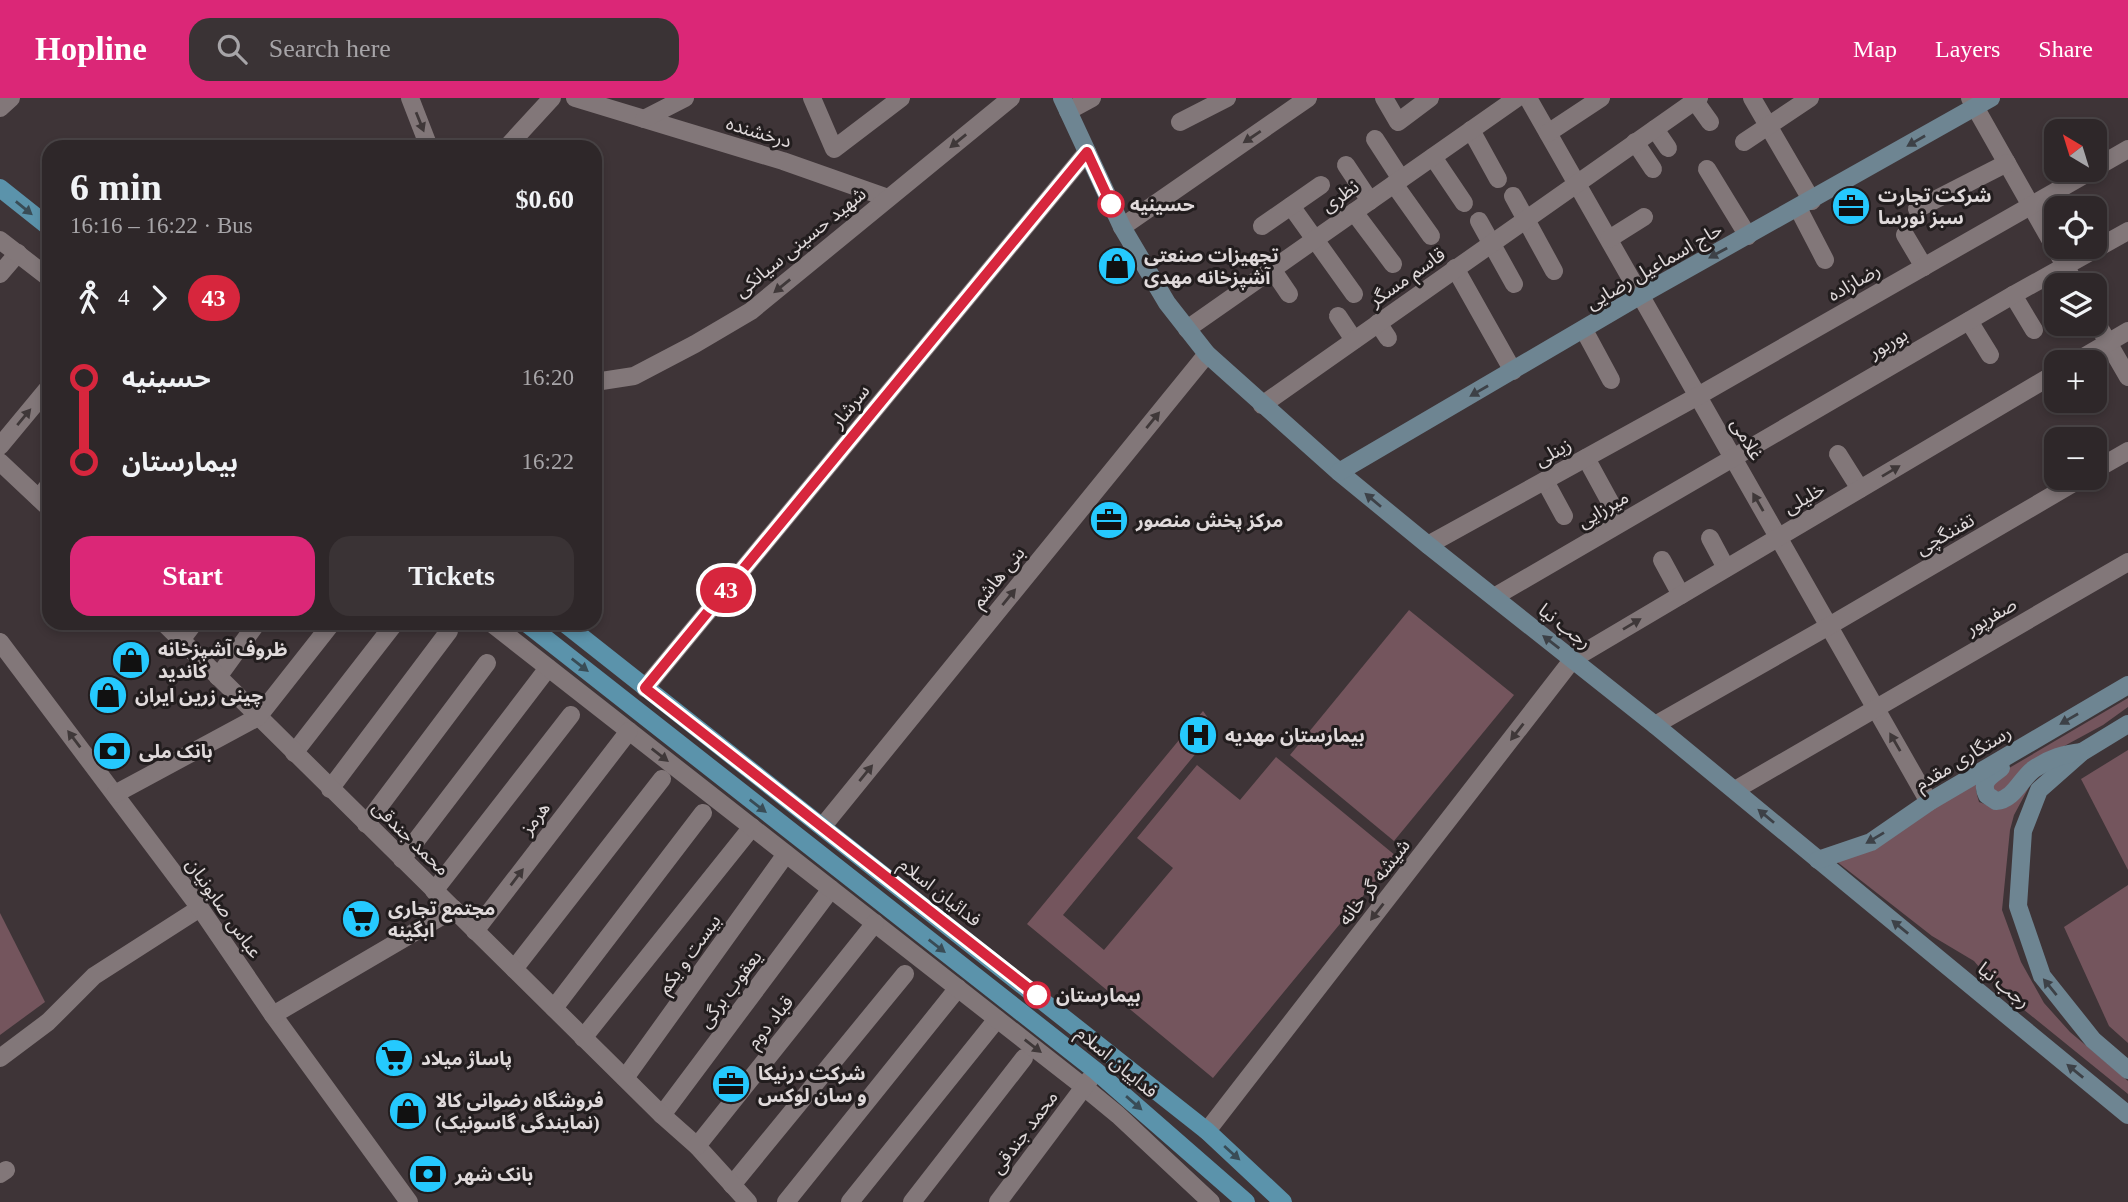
<!DOCTYPE html>
<html lang="en">
<head>
<meta charset="utf-8">
<style>
	body { margin:0; font-family:"Times New Roman","Noto Sans Arabic",serif; background:#3a3335; color:#f1f3f6; height:100vh; display:flex; flex-direction:column; font-size:26px; white-space:nowrap }
	* { box-sizing:border-box; margin:0 }
	p { font-size:23px; color:#a7a5a8 }
	.icon { flex:none; width:38px; height:38px; fill:none; stroke:currentColor; stroke-width:2; stroke-linecap:round; stroke-linejoin:round }
	.map { position:relative; flex:1; overflow:hidden }
	.details { position:absolute; left:42px; top:42px; width:560px; height:490px; display:flex; flex-direction:column; background:#2e2729; border-radius:21px; box-shadow:0 4px 10px #0003,0 0 0 2px #494446 }
	.details>* { flex:none }
	.badge { padding:0 14px; border-radius:23px; font-size:24px; line-height:46px }
	.needle { width:46px; rotate:322deg }
	.fabs { position:absolute; left:2044px; top:21px; display:grid; gap:14px }
	.fabs a { display:grid; place-items:center; width:63px; height:63px; border-radius:14px; background:#2e2729; box-shadow:0 4px 10px #0003,0 0 0 2px #494446; font-size:35px }
	.map>.badge { position:absolute; translate:-50% -50%; box-shadow:0 0 0 4px #fff }
	.legs { display:flex; align-items:center; gap:10px; height:77px; padding:0 28px; font-size:23px }
	.legs p { margin-inline-start:auto }
	.headline { display:flex; align-items:center; justify-content:space-between; height:119px; padding:0 28px }
	h1 { font-size:38px; font-weight:700; line-height:52px }
	.cta { display:flex; gap:14px; margin-top:auto; padding:14px 28px }
	.cta a { flex:1; height:80px; border-radius:21px; background:#db2777; color:#fff; font-size:28px; font-weight:700; line-height:80px; text-align:center }
	.cta a+a { background:#3a3335; color:#f1f3f6 }
	ul { padding:0 28px; list-style:none }
	li { display:flex; align-items:center; gap:24px; height:84px; font-size:26px }
	li i { display:grid; place-items:center; width:10px; height:100%; margin:0 9px; background:currentColor }
	li i::after { content:''; width:18px; height:18px; margin:-9px; border:5px solid; border-radius:50%; background:#2e2729 }
	li p { margin-inline-start:auto }
	li:first-child i { background:linear-gradient(#0000 50%,currentColor 0) }
	li:last-child i { background:linear-gradient(currentColor 50%,#0000 0) }
	header { display:flex; align-items:center; gap:42px; box-sizing:border-box; height:98px; padding:0 35px; background:#db2777; color:#fff }
	header strong { font-size:33px }
	nav { display:flex; gap:38px; margin-inline-start:auto; font-size:24px }
	.search { width:490px; height:63px; background:#3a3335; display:flex; align-items:center; gap:18px; box-sizing:border-box; padding:0 24px; border-radius:21px; color:#a7a5a8; font-size:26px }
	.map>svg:first-child { display:block }
	.green { fill:#74555d }
	.lines { fill:none; stroke-linecap:round; stroke-linejoin:round }
	.minor { stroke:#827779; stroke-width:18 }
	.tertiary { stroke:#827779; stroke-width:18 }
	.secondary { stroke:#6e8592; stroke-width:18 }
	.primary { stroke:#5b93ab; stroke-width:18 }
	.oneway { fill:#3f3839 }
	.oneway2 { fill:#3d4147 }
	.oneway3 { fill:#394c56 }
	.line-1-casing { stroke:#fff; stroke-width:16 }
	.line-1 { stroke:#d7263d; stroke-width:10 }
	.stop-1-dot { fill:#fff; stroke:#d7263d; stroke-width:3.5 }
	.labels { text-anchor:middle; dominant-baseline:central; stroke-width:6; stroke-linejoin:round; paint-order:stroke }
	.street-label { font-size:19px; fill:#e0dadb; stroke:#221d1e }
	.poi-label { font-size:19px; font-weight:bold; fill:#e0dadb; stroke:#221d1e; text-anchor:start }
	.stop-label { font-size:19px; font-weight:bold; fill:#e0dadb; stroke:#221d1e; text-anchor:start }
</style>
</head>
<body>
<header>
<strong>Hopline</strong>
<div class="search"><svg class="icon" aria-label="search" viewBox="0 0 24 24"><circle cx="10" cy="10" r="6"/><path d="M15 15l6 6"/></svg>Search here</div>
<nav><a>Map</a><a>Layers</a><a>Share</a></nav>
</header>
<div class="map">
<svg width="2128" height="1104" viewBox="0 0 2128 1104">
	<rect width="100%" height="100%" fill="#3e3437"/>
	<g class="green">
		<polygon points="1409,512 1514,597 1394,743 1290,657"/>
		<polygon points="2128,600 2128,609 2103,627 2055,653 2004,692 1996,694 1991,689 1999,676"/>
		<polygon points="1203,613 1216,631 1063,817 1104,852 1173,770 1137,740 1197,667 1240,702 1276,659 1396,758 1213,980 1027,826"/>
		<polygon points="2128,652 2128,772 2081,681"/>
		<path d="M1977,682L1976,693L1979,704C2007,715 2010,710 2029,689L2014,717L2010,732L2002,812L2021,864L2044,905L2070,934L2128,983V996L1997,890L1974,863L1932,838L1836,763Z"/>
		<polygon points="2128,787 2128,945 2109,928 2064,829"/>
		<polygon points="0,815 45,904 0,937"/>
	</g>
	<g class="lines">
		<g class="minor">
			<polyline points="410,0 429,49"/>
			<polyline points="575,0 783,63 888,100"/>
			<polyline points="812,0 834,51 901,0"/>
			<polyline points="1384,0 1398,24 1430,0"/>
			<polyline points="1528,0 1929,704"/>
			<polyline points="1752,0 1812,103"/>
			<polyline points="1970,0 2076,187"/>
			<polyline points="1695,3 1710,24"/>
			<polyline points="0,10 11,0"/>
			<polyline points="1068,13 1092,0"/>
			<polyline points="644,21 685,0"/>
			<polyline points="1180,24 1227,0"/>
			<polyline points="1655,31 1668,50"/>
			<polyline points="1471,32 1498,81"/>
			<polyline points="1548,35 1601,0"/>
			<polyline points="1375,41 1401,81"/>
			<polyline points="1635,44 1653,71"/>
			<polyline points="1744,44 1810,0"/>
			<polyline points="507,49 552,0"/>
			<polyline points="1433,59 1464,105"/>
			<polyline points="1346,67 1370,103"/>
			<polyline points="2095,70 2128,51"/>
			<polyline points="1707,71 1748,138"/>
			<polyline points="1394,86 1431,138"/>
			<polyline points="1513,98 1554,173"/>
			<polyline points="1291,108 1354,196"/>
			<polyline points="1798,110 1825,162"/>
			<polyline points="1917,111 2007,65"/>
			<polyline points="1354,114 1393,166"/>
			<polyline points="1479,123 1514,186"/>
			<polyline points="1262,128 1321,87"/>
			<polyline points="1122,129 1308,0"/>
			<polyline points="1905,137 1924,169"/>
			<polyline points="1609,141 1644,119"/>
			<polyline points="1455,170 1513,273"/>
			<polyline points="1272,171 1289,196"/>
			<polyline points="0,176 18,155"/>
			<polyline points="2013,197 2034,232"/>
			<polyline points="1338,218 1354,242"/>
			<polyline points="2095,222 2128,279"/>
			<polyline points="1969,223 1990,257"/>
			<polyline points="1378,225 1388,240"/>
			<polyline points="1187,231 1517,0"/>
			<polyline points="1584,232 1611,282"/>
			<polyline points="2075,264 2128,233"/>
			<polyline points="595,284 634,278 695,246 751,213 1011,0"/>
			<polyline points="1262,307 1699,0"/>
			<polyline points="1838,356 1860,391"/>
			<polyline points="1586,360 1621,424"/>
			<polyline points="2095,372 2128,353"/>
			<polyline points="1545,383 1564,418"/>
			<polyline points="39,400 49,387"/>
			<polyline points="1710,440 1726,470"/>
			<polyline points="1428,447 1698,298 2093,72"/>
			<polyline points="1662,462 1681,497"/>
			<polyline points="1494,499 2013,197 2128,133"/>
			<polyline points="181,542 194,525"/>
			<polyline points="218,579 257,525"/>
			<polyline points="645,590 1087,54"/>
			<polyline points="1655,627 1829,528 2082,380"/>
			<polyline points="294,655 395,525"/>
			<polyline points="330,691 449,533"/>
			<polyline points="1735,692 2128,464"/>
			<polyline points="366,726 487,565"/>
			<polyline points="823,728 1207,256"/>
			<polyline points="402,761 548,570"/>
			<polyline points="434,793 571,617"/>
			<polyline points="514,871 662,681"/>
			<polyline points="554,910 703,715"/>
			<polyline points="583,940 752,729"/>
			<polyline points="0,960 48,924 94,878 200,810"/>
			<polyline points="625,980 786,756"/>
			<polyline points="662,1017 831,791"/>
			<polyline points="1207,1033 1573,561 2056,275"/>
			<polyline points="0,1076 6,1072"/>
			<polyline points="732,1087 905,876"/>
			<polyline points="786,1104 958,890"/>
			<polyline points="850,1104 997,921"/>
			<polyline points="912,1104 1024,960"/>
		</g>
		<g class="tertiary">
			<polyline points="0,142 49,180"/>
			<polyline points="0,348 49,289"/>
			<polyline points="0,364 49,410"/>
			<polyline points="164,525 662,1017 697,1048 748,1104"/>
			<polyline points="491,525 1084,989 1118,1017 1211,1104"/>
			<polyline points="0,544 200,810 273,917 409,1104"/>
			<polyline points="115,696 258,619 332,525"/>
			<polyline points="475,833 629,633"/>
			<polyline points="273,917 454,811"/>
			<polyline points="697,1048 875,825"/>
			<polyline points="998,1104 1090,981"/>
		</g>
		<g class="secondary">
			<polyline points="1062,0 1122,129 1167,205 1207,256 1339,374 1428,447 1655,627 2128,1017"/>
			<polyline points="1339,374 1641,197 1991,0"/>
			<polyline points="2128,626 2082,654 2039,692 2023,733 2018,808 2042,878 2093,942 2128,972"/>
			<path d="M2001,670C1991,678 1980,683 1987,697L1996,703C2014,702 2021,680 2034,671C2050,660 2064,656 2082,654"/>
			<polyline points="1818,762 1871,744 1929,704 2128,587"/>
		</g>
		<g class="primary">
			<polyline points="0,90 49,129"/>
			<polyline points="526,525 1096,973 1246,1104"/>
			<polyline points="564,525 1207,1033 1283,1104"/>
		</g>
	</g>
	<defs><path id="oneway-solid" d="M-6-.8H1V-3.2L6.5 0L1 3.2V.8H-6Z" transform="scale(1.75)"/></defs>
	<g class="oneway">
		<use href="#oneway-solid" transform="translate(420 24) rotate(68)"/>
		<use href="#oneway-solid" transform="translate(1252 39) rotate(146)"/>
		<use href="#oneway-solid" transform="translate(958 43) rotate(141)"/>
		<use href="#oneway-solid" transform="translate(782 188) rotate(141)"/>
		<use href="#oneway-solid" transform="translate(24 319) rotate(-50)"/>
		<use href="#oneway-solid" transform="translate(1153 322) rotate(-51)"/>
		<use href="#oneway-solid" transform="translate(1891 373) rotate(-31)"/>
		<use href="#oneway-solid" transform="translate(1758 404) rotate(-120)"/>
		<use href="#oneway-solid" transform="translate(1009 499) rotate(-51)"/>
		<use href="#oneway-solid" transform="translate(1632 526) rotate(-31)"/>
		<use href="#oneway-solid" transform="translate(1517 634) rotate(128)"/>
		<use href="#oneway-solid" transform="translate(74 641) rotate(-127)"/>
		<use href="#oneway-solid" transform="translate(1895 644) rotate(-120)"/>
		<use href="#oneway-solid" transform="translate(660 657) rotate(38)"/>
		<use href="#oneway-solid" transform="translate(866 675) rotate(-51)"/>
		<use href="#oneway-solid" transform="translate(517 779) rotate(-53)"/>
		<use href="#oneway-solid" transform="translate(1377 814) rotate(128)"/>
		<use href="#oneway-solid" transform="translate(1033 948) rotate(38)"/>
	</g>
	<g class="oneway2">
		<use href="#oneway-solid" transform="translate(1916 43) rotate(150)"/>
		<use href="#oneway-solid" transform="translate(1718 155) rotate(151)"/>
		<use href="#oneway-solid" transform="translate(1479 293) rotate(150)"/>
		<use href="#oneway-solid" transform="translate(1373 402) rotate(-140)"/>
		<use href="#oneway-solid" transform="translate(1551 544) rotate(-142)"/>
		<use href="#oneway-solid" transform="translate(2069 621) rotate(150)"/>
		<use href="#oneway-solid" transform="translate(1766 718) rotate(-140)"/>
		<use href="#oneway-solid" transform="translate(1875 740) rotate(149)"/>
		<use href="#oneway-solid" transform="translate(1900 829) rotate(-141)"/>
		<use href="#oneway-solid" transform="translate(2050 889) rotate(-129)"/>
		<use href="#oneway-solid" transform="translate(2075 973) rotate(-141)"/>
	</g>
	<g class="oneway3">
		<use href="#oneway-solid" transform="translate(24 110) rotate(39)"/>
		<use href="#oneway-solid" transform="translate(580 567) rotate(38)"/>
		<use href="#oneway-solid" transform="translate(758 708) rotate(38)"/>
		<use href="#oneway-solid" transform="translate(937 848) rotate(38)"/>
		<use href="#oneway-solid" transform="translate(1134 1005) rotate(41)"/>
		<use href="#oneway-solid" transform="translate(1232 1055) rotate(42)"/>
	</g>
	<g class="lines">
		<g class="line-1-casing">
			<polyline id="line-1" points="1037,897 645,590 1087,54 1111,106"/>
		</g>
		<use href="#line-1" class="line-1"/>
	</g>
	<defs>
		<g id="office-disc" transform="scale(2.0125)"><circle r="9.5" fill="#25c9fe" stroke="#221d1e"/><path d="M-6-3h4V-5.5h4V-3h4V5H-6ZM-1-4.5V-3h2v-1.5ZM-6 0V1H6V0Z" fill="#111"/></g>
		<g id="shop-disc" transform="scale(2.0125)"><circle r="9.5" fill="#25c9fe" stroke="#221d1e"/><path d="M-5-2.5h2.3a2.7 3.5 0 0 1 5.4 0H5L5.5 6h-11ZM-1.5-2.5h3a1.5 2.3 0 0 0-3 0Z" fill="#111"/></g>
		<g id="hospital-disc" transform="scale(2.0125)"><circle r="9.5" fill="#25c9fe" stroke="#221d1e"/><path d="M-5-5h3v3.5h4V-5h3V5h-3V1.5h-4V5h-3Z" fill="#111"/></g>
		<g id="bank-disc" transform="scale(2.0125)"><circle r="9.5" fill="#25c9fe" stroke="#221d1e"/><path d="M-6-4H6V4H-6ZM0-2.3a2.3 2.3 0 1 0 0 4.6a2.3 2.3 0 1 0 0-4.6Z" fill="#111"/></g>
		<g id="supermarket-disc" transform="scale(2.0125)"><circle r="9.5" fill="#25c9fe" stroke="#221d1e"/><path d="M-6-5.5h2.5l.6 2H6L4.5 2H-2.5L-4.4-4H-6ZM-1.5 3.2a1.3 1.3 0 1 0 .1 0ZM3 3.2a1.3 1.3 0 1 0 .1 0Z" fill="#111"/></g>
	</defs>
	<g fill-rule="evenodd">
		<use href="#office-disc" x="1851" y="108"/>
		<use href="#shop-disc" x="1117" y="168"/>
		<use href="#office-disc" x="1109" y="422"/>
		<use href="#shop-disc" x="131" y="562"/>
		<use href="#shop-disc" x="108" y="597"/>
		<use href="#hospital-disc" x="1198" y="637"/>
		<use href="#bank-disc" x="112" y="653"/>
		<use href="#supermarket-disc" x="361" y="821"/>
		<use href="#supermarket-disc" x="394" y="960"/>
		<use href="#office-disc" x="731" y="986"/>
		<use href="#shop-disc" x="408" y="1013"/>
		<use href="#bank-disc" x="428" y="1076"/>
	</g>
	<g class="stop-1-dot">
		<circle cx="1111" cy="106" r="12"/>
		<circle cx="1037" cy="897" r="12"/>
	</g>
	<g class="labels">
		<g class="street-label">
			<text transform="translate(759 34) rotate(17)">درخشنده</text>
			<text transform="translate(1340 98) rotate(-35)">نظری</text>
			<text transform="translate(800 144) rotate(-39)">شهید حسینی سیانکی</text>
			<text transform="translate(1654 168) rotate(-30)">حاج اسماعیل رضایی</text>
			<text transform="translate(1407 179) rotate(-35)">قاسم مسگر</text>
			<text transform="translate(1854 184) rotate(-30)">رضازاده</text>
			<text transform="translate(1888 245) rotate(-30)">بوربور</text>
			<text transform="translate(850 308) rotate(-51)">سرشار</text>
			<text transform="translate(1747 341) rotate(60)">غلامی</text>
			<text transform="translate(1553 354) rotate(-29)">زینلی</text>
			<text transform="translate(1804 400) rotate(-30)">خلیلی</text>
			<text transform="translate(1603 411) rotate(-30)">میرزایی</text>
			<text transform="translate(1945 436) rotate(-30)">تفننگچی</text>
			<text transform="translate(998 479) rotate(-51)">بنی هاشم</text>
			<text transform="translate(1991 518) rotate(-30)">صفرپور</text>
			<text transform="translate(1565 528) rotate(38)">رجب نیا</text>
			<text transform="translate(1963 660) rotate(-31)">رستگاری مقدم</text>
			<text transform="translate(535 720) rotate(-53)">هرمز</text>
			<text transform="translate(411 740) rotate(44)">محمد جندقی</text>
			<text transform="translate(1374 784) rotate(-52)">شیشه گر خانه</text>
			<text transform="translate(940 794) rotate(38)">فدائیان اسلام</text>
			<text transform="translate(224 810) rotate(55)">عباس صابونیان</text>
			<text transform="translate(689 856) rotate(-54)">بیست و یکم</text>
			<text transform="translate(2004 887) rotate(39)">رجب نیا</text>
			<text transform="translate(730 891) rotate(-53)">یعقوب برگی</text>
			<text transform="translate(770 924) rotate(-51)">قباد دوم</text>
			<text transform="translate(1117 964) rotate(40)">فداییان اسلام</text>
			<text transform="translate(1024 1034) rotate(-53)">محمد جندقی</text>
		</g>
		<g class="poi-label">
			<text x="1878" y="97">شرکت تجارت<tspan x="1878" dy="22">سبز نورسا</tspan></text>
			<text x="1144" y="157">تجهیزات صنعتی<tspan x="1144" dy="22">آشپزخانه مهدی</tspan></text>
			<text x="1136" y="422">مركز پخش منصور</text>
			<text x="158" y="551">ظروف آشپزخانه<tspan x="158" dy="22">كانديد</tspan></text>
			<text x="135" y="597">چینی زرین ایران</text>
			<text x="1225" y="637">بیمارستان مهدیه</text>
			<text x="139" y="653">بانک ملی</text>
			<text x="388" y="810">مجتمع تجاری<tspan x="388" dy="22">ابگینه</tspan></text>
			<text x="421" y="960">پاساژ میلاد</text>
			<text x="758" y="975">شرکت درنیکا<tspan x="758" dy="22">و سان لوکس</tspan></text>
			<text x="435" y="1002">فروشگاه رضوانی کالا<tspan x="435" dy="22">(نمایندگی گاسونیک)</tspan></text>
			<text x="455" y="1076">بانک شهر</text>
		</g>
		<g class="stop-label">
			<text x="1130" y="106">حسینیه</text>
			<text x="1056" y="897">بیمارستان</text>
		</g>
	</g>
</svg>
<div class="fabs">
<a><svg class="needle" viewBox="-14 -14 28 28"><path d="M0-13l5 13h-10z" fill="#e53935"/><path d="M0 13l5-13h-10z" fill="#a7a5a8"/></svg></a>
<a><svg class="icon" aria-label="locate" viewBox="0 0 24 24"><circle cx="12" cy="12" r="6"/><path d="M12 2v4M12 18v4M2 12h4M18 12h4"/></svg></a>
<a><svg class="icon" aria-label="layers" viewBox="0 0 24 24"><path d="M12 4l9 5-9 5-9-5zM3 14l9 5 9-5"/></svg></a>
<a>+</a>
<a>−</a>
</div>
<b class="badge" style="left:726px;top:492px;background:#d7263d;color:#fff">43</b>
<section class="details">
<div class="headline"><div><h1>6 min</h1><p>16:16 – 16:22 · Bus</p></div><b>$0.60</b></div>
<div class="legs"><svg class="icon" aria-label="walk" viewBox="0 0 24 24"><circle cx="13" cy="4" r="2"/><path d="M13 8l-2 6 4 7M11 14l-3 7M7 12l3-4h3l4 4"/></svg>4<svg class="icon" aria-label="forward" viewBox="0 0 24 24"><path d="M9 5l7 7-7 7"/></svg><b class="badge" style="background:#d7263d;color:#fff">43</b></div>
<ul>
<li><i style="color:#d7263d"></i><b>حسینیه</b><p>16:20</p></li>
<li><i style="color:#d7263d"></i><b>بیمارستان</b><p>16:22</p></li>
</ul>
<div class="cta"><a>Start</a><a>Tickets</a></div>
</section>
</div>
</body>
</html>
